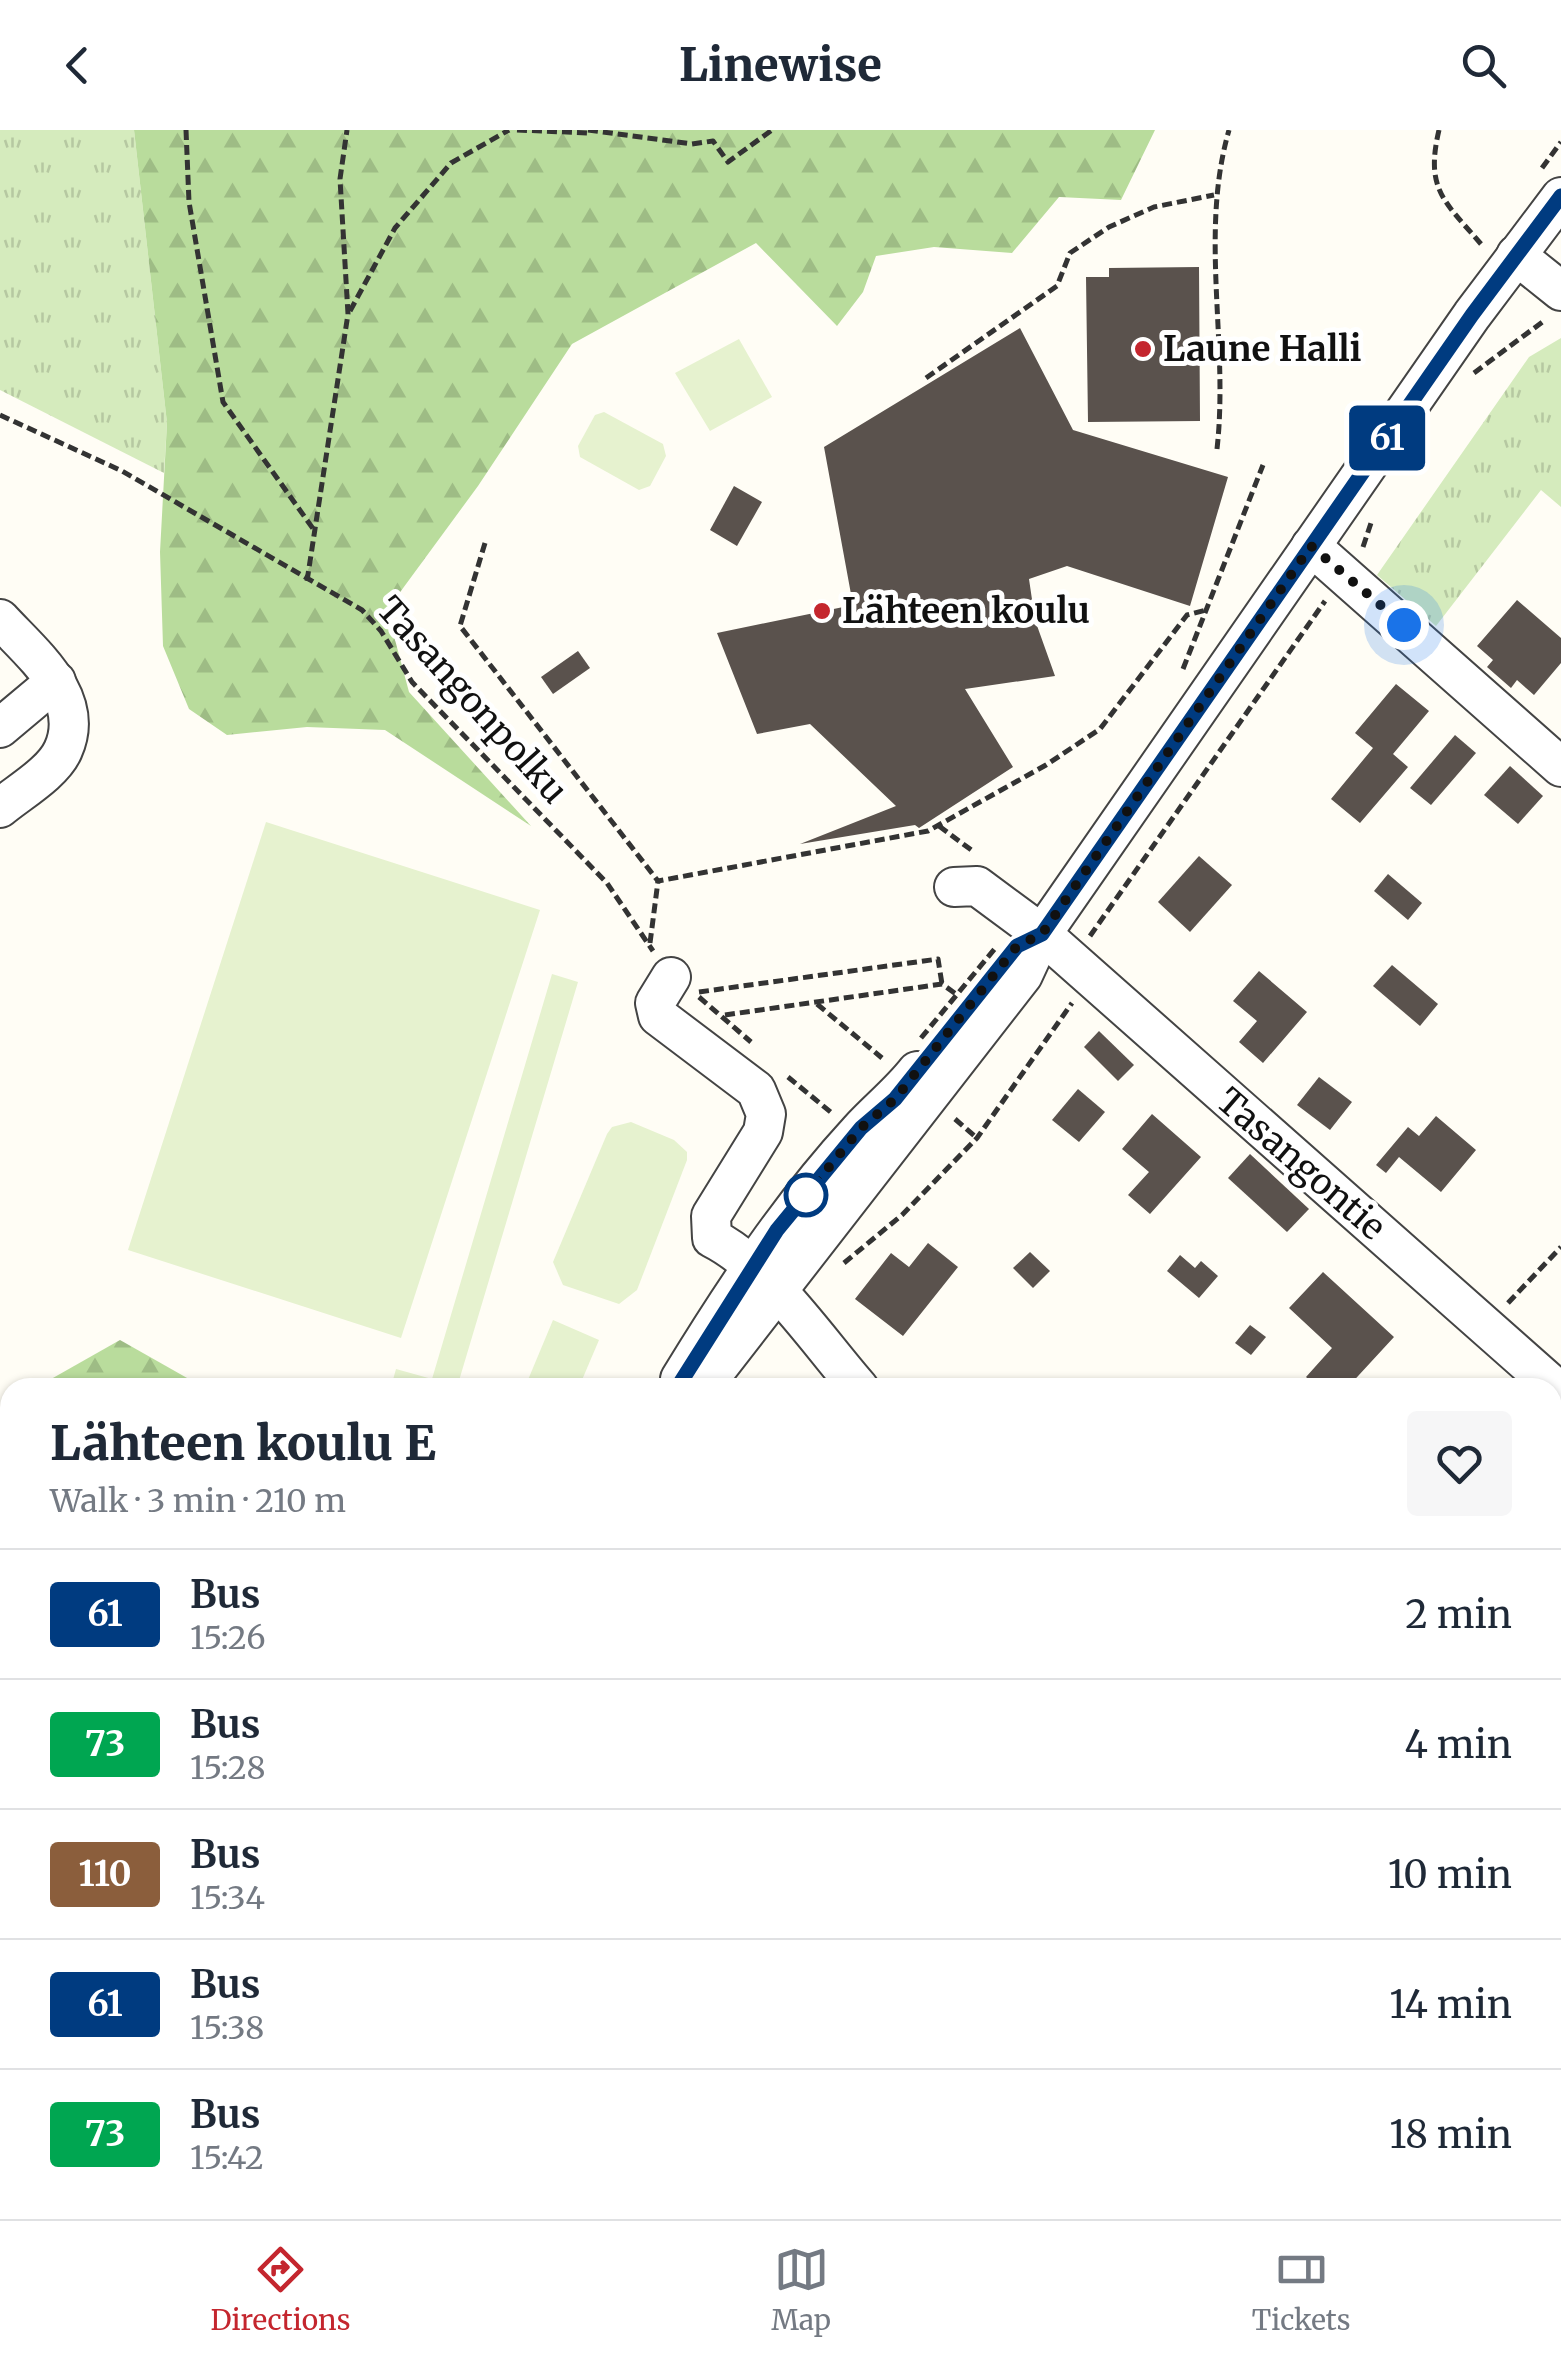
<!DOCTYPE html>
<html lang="en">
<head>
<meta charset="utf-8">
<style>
	body { margin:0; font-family:Merriweather,serif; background:#f6f6f7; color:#1f2937; height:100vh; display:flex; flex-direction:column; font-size:38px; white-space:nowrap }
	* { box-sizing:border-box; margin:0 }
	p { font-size:32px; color:#747a83 }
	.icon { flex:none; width:55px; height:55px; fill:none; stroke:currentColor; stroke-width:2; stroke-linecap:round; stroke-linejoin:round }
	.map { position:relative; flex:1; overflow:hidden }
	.sheet { position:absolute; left:0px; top:1248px; width:1562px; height:842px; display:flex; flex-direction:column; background:#fff; border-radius:30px 30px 0 0; box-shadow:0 2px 8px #0004 }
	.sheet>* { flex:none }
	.badge { padding:0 20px; border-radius:8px; font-size:35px; line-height:65px }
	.you { position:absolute; width:50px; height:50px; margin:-25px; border:8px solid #fff; border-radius:50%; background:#1a73e8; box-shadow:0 0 0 15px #1a73e833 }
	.map>.badge { position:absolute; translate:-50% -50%; box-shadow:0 0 0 5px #fff }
	.round { display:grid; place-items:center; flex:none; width:105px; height:105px; border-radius:10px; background:#f6f6f7 }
	.overview { display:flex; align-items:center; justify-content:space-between; height:170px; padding:0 50px }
	h1 { font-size:48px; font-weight:800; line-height:75px }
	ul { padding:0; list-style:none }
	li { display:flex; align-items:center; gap:30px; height:130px; padding:0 50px; border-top:2px solid #e0e1e3 }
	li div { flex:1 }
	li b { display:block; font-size:38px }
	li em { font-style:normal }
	li .badge { min-width:110px; font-weight:700; text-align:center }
	header { display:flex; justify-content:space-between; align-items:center; height:130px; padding:0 50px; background:#fff; font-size:45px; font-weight:800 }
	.tab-bar { display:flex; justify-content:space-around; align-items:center; height:140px; border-top:2px solid #e0e1e3; background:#fff; font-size:28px; color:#747a83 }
	.tab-bar a { display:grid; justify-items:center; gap:5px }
	.tab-bar .active { color:#c4262e }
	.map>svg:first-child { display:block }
	.grass { fill:url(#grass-tufts) }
	.forest { fill:url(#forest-firs) }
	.pitch { fill:#e6f2cf }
	.building { fill:#5a524d }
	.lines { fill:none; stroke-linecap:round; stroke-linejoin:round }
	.minor-casing { stroke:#444; stroke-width:42 }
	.path { stroke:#333; stroke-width:5; stroke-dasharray:10 5; stroke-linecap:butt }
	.minor { stroke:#fff; stroke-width:38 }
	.line-casing { stroke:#fff; stroke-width:22 }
	.line { stroke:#003b80; stroke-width:15 }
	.walk { stroke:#111; stroke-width:10; stroke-dasharray:0 18 }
	.poi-dot { fill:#c4262e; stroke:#fff; stroke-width:4 }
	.stop-dot { fill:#fff; stroke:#003b80; stroke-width:5 }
	.labels { text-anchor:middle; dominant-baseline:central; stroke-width:10; stroke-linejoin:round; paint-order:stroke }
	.poi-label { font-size:35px; font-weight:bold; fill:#111; stroke:#fff; text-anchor:start }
	.street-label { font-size:35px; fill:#111; stroke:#fff }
</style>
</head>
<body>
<header><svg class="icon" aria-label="back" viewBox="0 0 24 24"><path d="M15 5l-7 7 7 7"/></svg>Linewise<svg class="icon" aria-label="search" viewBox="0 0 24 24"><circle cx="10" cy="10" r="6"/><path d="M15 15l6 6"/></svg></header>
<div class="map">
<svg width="1561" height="2089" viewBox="0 0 1561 2089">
	<defs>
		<pattern id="grass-tufts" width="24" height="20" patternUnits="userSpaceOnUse" patternTransform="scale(2.5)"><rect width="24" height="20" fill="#d5ebbd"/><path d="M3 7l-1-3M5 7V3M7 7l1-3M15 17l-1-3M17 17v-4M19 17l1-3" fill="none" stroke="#b6c8a1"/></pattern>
		<pattern id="forest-firs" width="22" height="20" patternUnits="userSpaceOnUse" patternTransform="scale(2.5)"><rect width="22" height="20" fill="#b9dc9c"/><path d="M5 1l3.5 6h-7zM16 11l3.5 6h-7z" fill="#9ebc85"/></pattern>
	</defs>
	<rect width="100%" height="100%" fill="#fffdf5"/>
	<g class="grass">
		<polygon points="0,0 134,0 167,293 164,343 0,260"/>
		<polygon points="1561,208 1561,377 1541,360 1436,496 1377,445 1529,227"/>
	</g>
	<g class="forest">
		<polygon points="134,0 1155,0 1121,70 1059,67 1012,123 934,117 876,126 863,162 837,196 756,113 572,214 478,356 387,480 409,562 531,696 385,600 307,597 227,605 189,579 163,516 160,422 167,293"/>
		<polygon points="120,1210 203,1257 37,1257"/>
		<polygon points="10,1273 10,1608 0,1644 0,1278"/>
		<polygon points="0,2026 10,2033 10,2080 78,2080 91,2089 0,2089"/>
	</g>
	<g class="pitch">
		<polygon points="739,209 772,267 710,301 675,243"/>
		<polygon points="604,282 663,314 666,326 650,356 639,360 580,327 578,316 595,285"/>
		<polygon points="266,692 540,780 401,1208 128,1120"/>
		<polygon points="552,844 578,852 458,1254 468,1257 391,1257 396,1239 432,1249"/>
		<polygon points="631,992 674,1010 687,1022 687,1030 637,1160 619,1174 563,1155 553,1132 607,1004 612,997"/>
		<polygon points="553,1190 599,1210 579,1257 525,1257"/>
	</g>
	<g class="building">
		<polygon points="1199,137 1200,291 1088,292 1086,147 1109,147 1109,138"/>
		<polygon points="1020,198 1073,300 1228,347 1190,476 1067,436 1029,449 1035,490 1055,546 965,559 1013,637 919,698 915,695 800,714 896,676 810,594 757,604 717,503 853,475 824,317"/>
		<polygon points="734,356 762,372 737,416 710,400"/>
		<polygon points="1517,470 1561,508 1561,533 1534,565 1517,550 1511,558 1487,537 1493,530 1477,516"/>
		<polygon points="578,521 590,538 553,564 541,547"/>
		<polygon points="1396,554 1429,581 1393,624 1408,637 1360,693 1331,669 1373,618 1355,603"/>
		<polygon points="1455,605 1476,623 1431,675 1410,658"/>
		<polygon points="1510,636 1543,666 1518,694 1484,665"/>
		<polygon points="1199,726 1232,755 1190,802 1158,772"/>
		<polygon points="1388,744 1422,773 1408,790 1374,761"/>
		<polygon points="1392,835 1438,874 1420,896 1373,856"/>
		<polygon points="1259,841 1307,882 1263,933 1239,912 1257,891 1233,871"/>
		<polygon points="1099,901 1134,935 1118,951 1084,917"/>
		<polygon points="1319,947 1352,972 1330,1000 1297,975"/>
		<polygon points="1078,959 1105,982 1079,1012 1052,990"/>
		<polygon points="1152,984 1201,1027 1150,1084 1128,1065 1149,1042 1122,1019"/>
		<polygon points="1436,986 1476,1020 1441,1062 1399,1027 1386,1043 1376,1035 1408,997 1419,1006"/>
		<polygon points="1250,1024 1309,1079 1287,1102 1228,1048"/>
		<polygon points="928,1113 958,1137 903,1206 855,1169 891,1123 909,1137"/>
		<polygon points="1030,1122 1050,1141 1033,1158 1013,1138"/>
		<polygon points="1180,1125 1195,1138 1201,1131 1218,1146 1199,1168 1167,1141"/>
		<polygon points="1323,1142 1394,1207 1347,1258 1318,1258 1306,1247 1332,1218 1289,1178"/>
		<polygon points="1250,1195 1266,1207 1251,1225 1235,1213"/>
		<polygon points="1552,1312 1561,1320 1561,1349 1552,1359"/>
		<polygon points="6,1853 10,1855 10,1908 0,1902 0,1863"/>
		<polygon points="1559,1909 1561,1914 1561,2020 1552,2001 1552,1912"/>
		<polygon points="1295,2080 1332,2080 1339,2089 1303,2089"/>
	</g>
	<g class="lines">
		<g class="minor-casing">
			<g id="minor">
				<polyline points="1516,125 1561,161"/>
				<polyline points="1311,416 1561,637"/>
				<path d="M0,489C32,524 87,567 63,620C53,643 19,662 0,678"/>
				<polyline points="0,598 56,551"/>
				<polyline points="954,757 977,756 1042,804 1561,1263"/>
				<path d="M671,847L655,873L658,886L756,960L766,984L763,1002L711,1086L712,1108C768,1136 817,1210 859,1258"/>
				<path d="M680,1249C733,1162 790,1076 859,1001C878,980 899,964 917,941"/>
				<polyline points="702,1258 1023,845 1042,804 1472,185 1561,67"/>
				<polyline points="6,1974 10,1970"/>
				<polyline points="332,2080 341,2089"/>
				<polyline points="718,2080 723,2089"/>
				<polyline points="1504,2080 1507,2089"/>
				<polyline points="263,2089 271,2080"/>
			</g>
		</g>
		<g class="path">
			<polyline points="186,0 189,72 223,272 314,400"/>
			<polyline points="517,0 589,3"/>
			<polyline points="588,0 692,14 713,11 728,32 772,0"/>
			<path d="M1439,0C1425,59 1444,71 1481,114"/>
			<polyline points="1542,38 1561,12"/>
			<polyline points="350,181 395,98 451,33 509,0"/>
			<polyline points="1474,243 1545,190"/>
			<polyline points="926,248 1057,156 1070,123 1109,97 1154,77 1214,65"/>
			<polyline points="0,285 122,341 362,480 381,501 412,552 607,753 653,821"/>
			<path d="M1217,319C1229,213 1199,104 1229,0"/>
			<polyline points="485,413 460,496 658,751 928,701 1046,635 1100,599 1187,485 1206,480"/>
			<polyline points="1363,417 1372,390"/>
			<polyline points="307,451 348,184 340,49 347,0"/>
			<polyline points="1183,539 1263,335"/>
			<polyline points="939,696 974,722"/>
			<polyline points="1090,806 1325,471"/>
			<polyline points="650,813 658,751"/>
			<polyline points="699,862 938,829 942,854"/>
			<polyline points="699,867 751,912"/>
			<polyline points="817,874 882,928"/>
			<polyline points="725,885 942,854 956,864"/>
			<polyline points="921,908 997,816"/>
			<polyline points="788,947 833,984"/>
			<polyline points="955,989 977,1008"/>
			<polyline points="844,1133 902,1085 977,1008 1072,873"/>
			<polyline points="1508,1173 1561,1117"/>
		</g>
		<use href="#minor" class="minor"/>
	</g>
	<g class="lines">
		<g class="line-casing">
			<polyline id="line" points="677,1258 777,1100 861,998 895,969 1017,816 1042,804 1472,185 1561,66"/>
		</g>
		<use href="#line" class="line"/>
		<polyline class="walk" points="806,1065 861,998 895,969 1017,816 1042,804 1311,416 1404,495"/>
	</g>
	<g class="poi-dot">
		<circle cx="1143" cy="219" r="10"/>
		<circle cx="822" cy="481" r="10"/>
	</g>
	<circle class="stop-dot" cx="806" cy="1065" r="20"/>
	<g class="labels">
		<g class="poi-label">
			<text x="1163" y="219">Laune Halli</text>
			<text x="842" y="481">Lähteen koulu</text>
		</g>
		<g class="street-label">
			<text transform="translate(472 570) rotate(48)">Tasangonpolku</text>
			<text transform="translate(1301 1034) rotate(41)">Tasangontie</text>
		</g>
	</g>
</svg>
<div class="you" style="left:1404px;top:495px"></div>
<b class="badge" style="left:1387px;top:308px;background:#003b80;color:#fff">61</b>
<section class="sheet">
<div class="overview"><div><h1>Lähteen koulu E</h1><p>Walk · 3 min · 210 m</p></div><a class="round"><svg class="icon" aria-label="heart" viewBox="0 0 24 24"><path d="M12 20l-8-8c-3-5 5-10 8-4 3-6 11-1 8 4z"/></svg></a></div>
<ul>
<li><span class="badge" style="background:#003b80;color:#fff">61</span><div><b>Bus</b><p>15:26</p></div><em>2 min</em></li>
<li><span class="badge" style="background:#00a651;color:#fff">73</span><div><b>Bus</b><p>15:28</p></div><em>4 min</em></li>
<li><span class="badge" style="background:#8b5e3c;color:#fff">110</span><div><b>Bus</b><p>15:34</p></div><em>10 min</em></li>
<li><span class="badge" style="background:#003b80;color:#fff">61</span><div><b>Bus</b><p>15:38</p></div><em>14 min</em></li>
<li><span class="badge" style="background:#00a651;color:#fff">73</span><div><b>Bus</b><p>15:42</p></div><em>18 min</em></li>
</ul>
</section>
</div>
<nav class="tab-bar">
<a class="active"><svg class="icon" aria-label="directions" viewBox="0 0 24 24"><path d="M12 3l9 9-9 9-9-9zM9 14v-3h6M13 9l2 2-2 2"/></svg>Directions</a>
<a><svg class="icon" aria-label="map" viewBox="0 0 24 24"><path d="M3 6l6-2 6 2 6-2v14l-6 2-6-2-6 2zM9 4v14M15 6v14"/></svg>Map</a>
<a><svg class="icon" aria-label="tickets" viewBox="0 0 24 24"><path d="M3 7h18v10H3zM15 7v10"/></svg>Tickets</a>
</nav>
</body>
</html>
